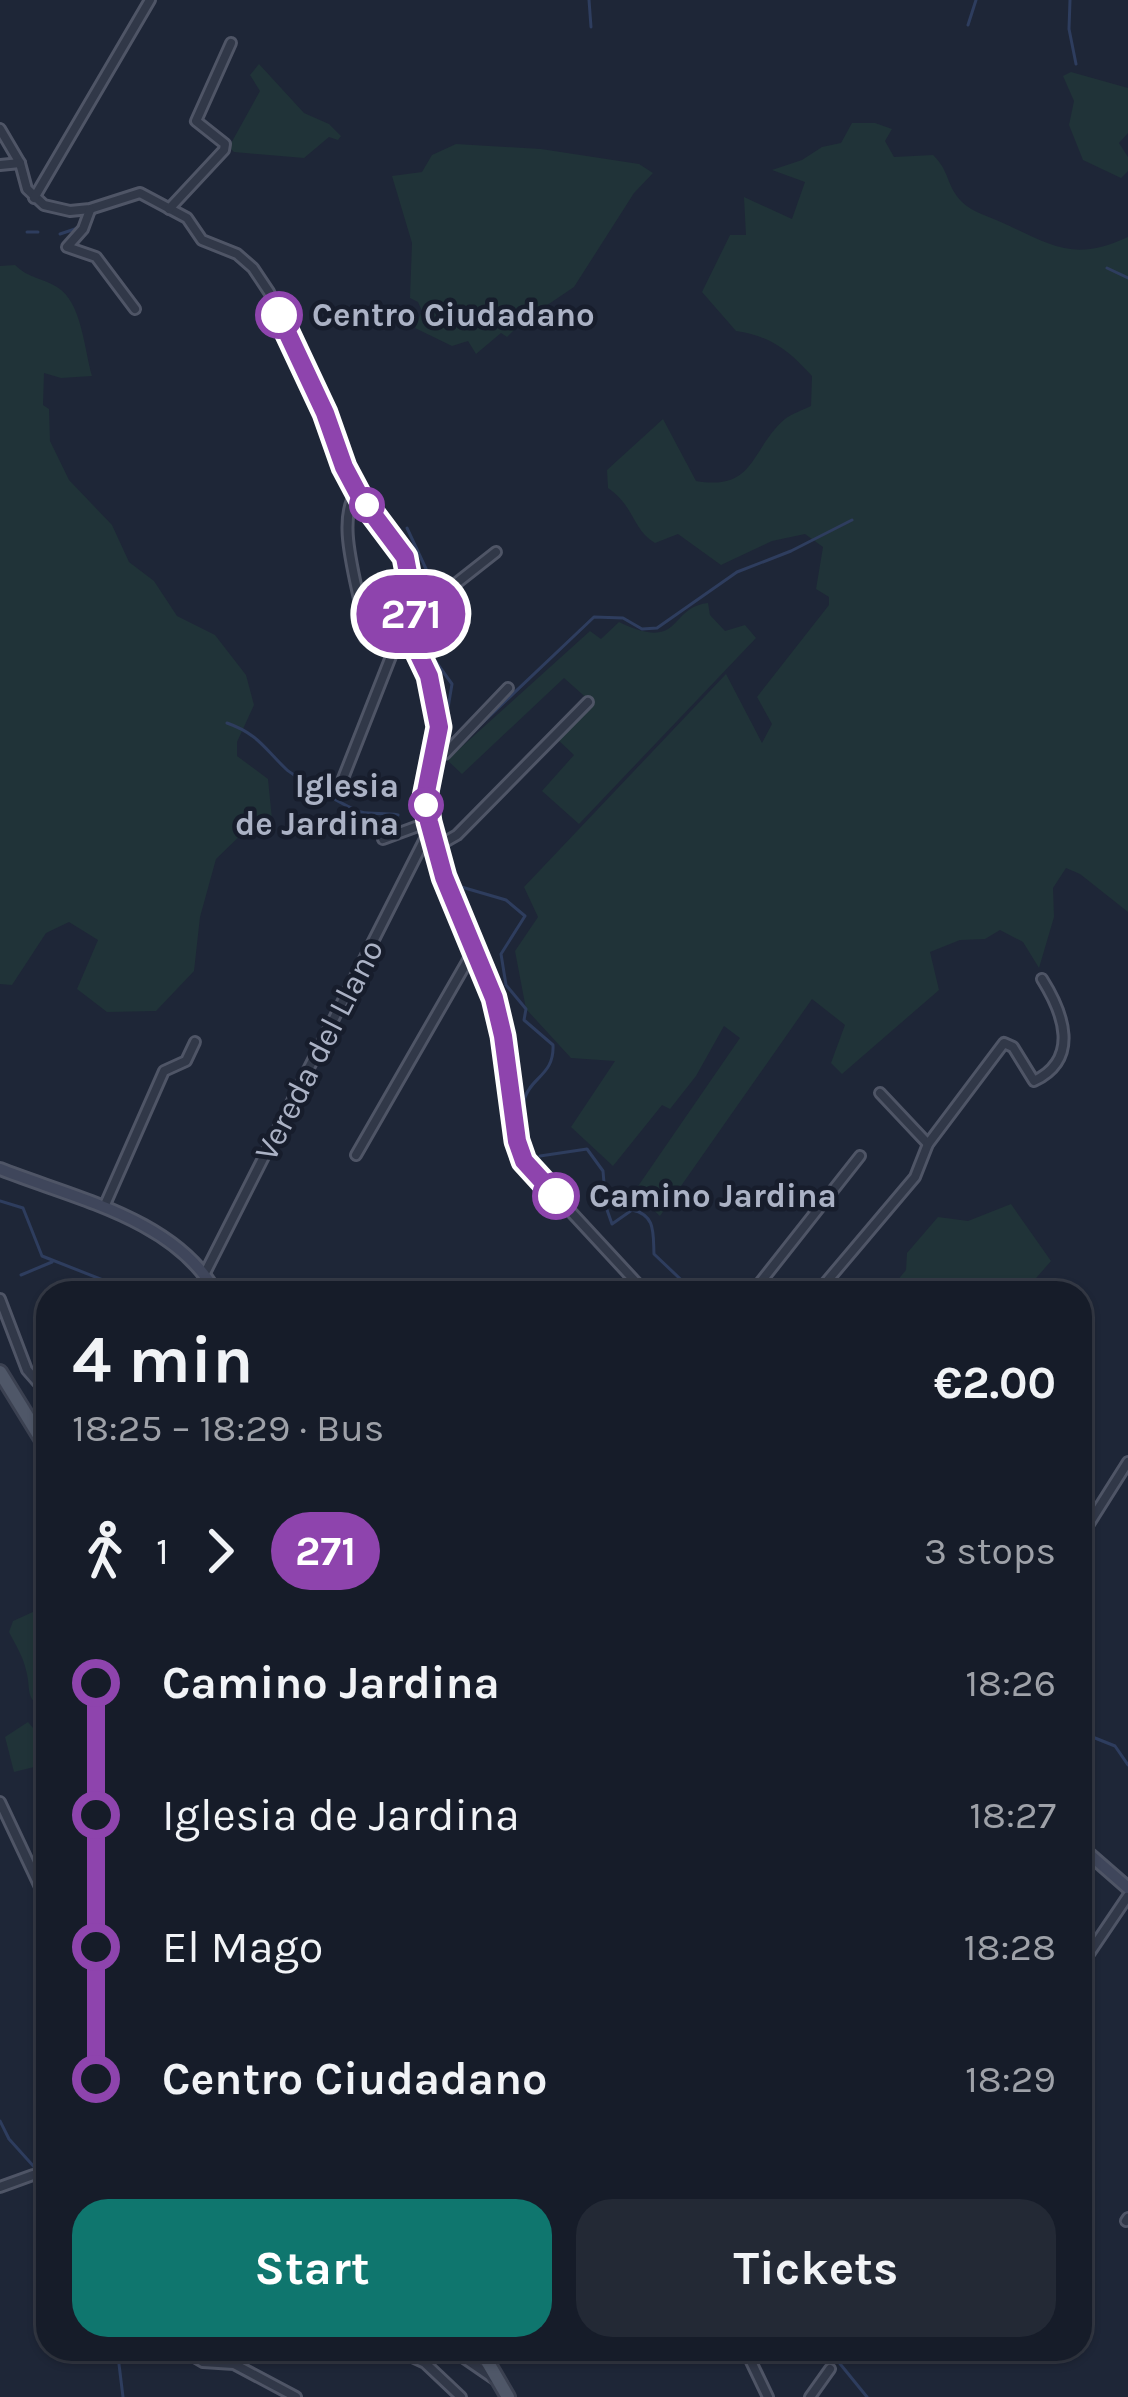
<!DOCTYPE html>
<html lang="en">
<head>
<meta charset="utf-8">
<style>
	body { margin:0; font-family:Karla,sans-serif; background:#232935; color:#f1f3f6; height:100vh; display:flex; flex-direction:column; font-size:45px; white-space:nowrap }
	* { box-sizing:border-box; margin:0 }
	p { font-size:39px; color:#9ea1a8 }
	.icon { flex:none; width:66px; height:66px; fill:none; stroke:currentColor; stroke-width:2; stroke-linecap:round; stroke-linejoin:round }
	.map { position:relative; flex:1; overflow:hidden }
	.panel { position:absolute; left:36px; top:1281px; width:1056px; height:1080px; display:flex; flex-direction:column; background:#161c29; border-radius:36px; box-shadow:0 3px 9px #0004,0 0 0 3px #353a46 }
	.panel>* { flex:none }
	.badge { padding:0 24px; border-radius:39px; font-size:42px; line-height:78px }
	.map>.badge { position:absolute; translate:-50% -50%; box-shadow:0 0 0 6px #fff }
	.legs { display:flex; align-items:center; gap:18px; height:132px; padding:0 36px; font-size:39px }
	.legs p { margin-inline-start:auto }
	.summary { display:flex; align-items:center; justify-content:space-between; height:204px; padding:0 36px }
	h1 { font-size:66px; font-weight:700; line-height:90px }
	.action { display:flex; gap:24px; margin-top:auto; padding:24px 36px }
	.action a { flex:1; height:138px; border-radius:36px; background:#0f766e; color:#fff; font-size:48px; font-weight:700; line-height:138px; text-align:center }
	.action a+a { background:#232935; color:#f1f3f6 }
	ul { padding:0 36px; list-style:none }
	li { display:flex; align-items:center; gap:42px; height:132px; font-size:45px }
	li i { display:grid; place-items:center; width:18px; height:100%; margin:0 15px; background:currentColor }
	li i::after { content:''; width:30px; height:30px; margin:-15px; border:9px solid; border-radius:50%; background:#161c29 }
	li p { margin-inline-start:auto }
	li:first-child i { background:linear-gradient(#0000 50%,currentColor 0) }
	li:last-child i { background:linear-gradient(currentColor 50%,#0000 0) }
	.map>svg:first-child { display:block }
	.green { fill:#203338 }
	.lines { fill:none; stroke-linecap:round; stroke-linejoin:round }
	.stream { stroke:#2e3d5e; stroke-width:3 }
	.minor-casing { stroke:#4f5566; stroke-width:14 }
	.secondary-casing { stroke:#4f5566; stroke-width:16 }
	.primary-casing { stroke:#3b4151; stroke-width:18 }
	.minor { stroke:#313848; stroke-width:8 }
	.secondary { stroke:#3f465b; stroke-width:10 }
	.primary { stroke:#4f5768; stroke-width:12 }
	.line-1-casing { stroke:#fff; stroke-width:27 }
	.line-1 { stroke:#8e44ad; stroke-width:18 }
	.stop-1-dot { fill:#fff; stroke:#8e44ad; stroke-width:6 }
	.labels { text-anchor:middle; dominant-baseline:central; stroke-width:9; stroke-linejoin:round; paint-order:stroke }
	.stop-label { font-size:33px; font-weight:bold; fill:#abb2c5; stroke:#171d2c; text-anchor:start }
	.street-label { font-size:33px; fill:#abb2c5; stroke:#171d2c }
</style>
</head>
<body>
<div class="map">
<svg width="1128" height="2397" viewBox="0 0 1128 2397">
	<rect width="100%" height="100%" fill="#1e2637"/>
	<g class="green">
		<polygon points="259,64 304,113 329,124 341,136 338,140 329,137 304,158 234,152 229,147 260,91 250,75"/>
		<polygon points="1071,72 1128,88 1128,133 1119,143 1128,157 1128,171 1121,178 1083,160 1069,125 1074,101 1063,76"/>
		<path d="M852,123H875L892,129L885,141L894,157L933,155C950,171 946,186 962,202C972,212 990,217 1003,223C1053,246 1074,262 1128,237V912L1080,874L1066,868L1053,888L1054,917L1039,968L1023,942L1000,930L985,939L960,940L930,952L939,990L842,1074L831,1063L845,1025L812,999L660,1216L634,1192L740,1038L724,1026L696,1076L670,1109L662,1105L613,1166L571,1127L615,1061L571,1058L526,1009L515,951L538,917L524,887L726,674L762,743L772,724L757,697L829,605V597L816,589L823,547L805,534L772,541L721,565L678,534L655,543C631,528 636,508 608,488L607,470L663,419L696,481C756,491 750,449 785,419C791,414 803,410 811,406L812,376C789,351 771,336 736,331L702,292L730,235H746L744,197L792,219L805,182L772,170L802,160L822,147L841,143Z"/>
		<polygon points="456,144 541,149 639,164 653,173 634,193 574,287 522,322 507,337 501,333 476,354 468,341 452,346 415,328 422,311 418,302 410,298 412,243 392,176 422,172 432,155"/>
		<path d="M15,265C28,278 42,278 57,287C82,302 84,349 92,376L61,378L44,373L43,405L49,409L50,441L69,480L112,525L129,562L154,581L177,616L215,635L246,675L254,705L237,742V756L268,779L272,819L247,829L216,859L200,917L194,971L156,1011L107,1012L77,989L98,940L69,922L46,933L12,985L0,984V266Z"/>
		<path d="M708,603L710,615L725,631L745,625L756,638L579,824L542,791L574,755L556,738L591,702L564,678L462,774L447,760L590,631L601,639L619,622C683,653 668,607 708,603Z"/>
		<polygon points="1011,1204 1051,1261 1023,1293 887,1293 906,1270 907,1253 938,1217 968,1221"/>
		<path d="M35,1611L48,1635V1712C23,1697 32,1693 26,1670C23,1656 15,1644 9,1632L13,1621Z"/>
		<polygon points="28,1722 44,1741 48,1739 48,1789 38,1766 14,1772 5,1737"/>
	</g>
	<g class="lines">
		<g class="stream">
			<polyline points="589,0 591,27"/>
			<polyline points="1070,0 1069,29 1076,64"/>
			<polyline points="968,25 976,0"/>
			<polyline points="27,232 38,232"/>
			<polyline points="60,234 81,227"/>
			<polyline points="1107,268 1128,278"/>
			<polyline points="407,528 427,571 433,599"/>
			<polyline points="417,629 418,637 452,684 441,750"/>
			<path d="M227,723C258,734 264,748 286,769C292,775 353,811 361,812C373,815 385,812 398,815"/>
			<polyline points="458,746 594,617 623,618 642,629 657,628 737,572 791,551 852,520"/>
			<polyline points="432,791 437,762"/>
			<path d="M458,886L506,900L525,916L501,954L506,985L526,1009L524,1020L553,1045C555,1087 509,1073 527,1138"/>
			<path d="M540,1156L587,1149L603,1171L606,1207L612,1224L632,1210C656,1215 653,1233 654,1254L695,1293"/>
			<polyline points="0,1201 23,1208 42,1256 136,1293"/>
			<polyline points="21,1275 52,1262"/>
			<polyline points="1080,1732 1115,1746 1128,1765"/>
			<polyline points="0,2121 9,2139 36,2169"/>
			<polyline points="40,2181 48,2195"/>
			<polyline points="112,2349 118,2356 123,2397"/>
			<polyline points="828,2349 867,2397"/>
		</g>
		<g class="minor-casing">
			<g id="minor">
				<polyline points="0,129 20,163 27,189 44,205 70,211 90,209 140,193 187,218 202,240 237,254 253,268 269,292 303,365 344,467 360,497 405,557 411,589 409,634 429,676 439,727 425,804 444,877 494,998 503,1036 517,1141 524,1161 646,1293"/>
				<polyline points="0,165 20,163"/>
				<polyline points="34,198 150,0"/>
				<polyline points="169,209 224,150 225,144 196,121 231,43"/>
				<polyline points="90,210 83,229 67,247 96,257 135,309"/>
				<path d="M357,491C332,525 364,597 365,638"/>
				<polyline points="410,627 449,589 496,552"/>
				<polyline points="433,755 445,754 508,688"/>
				<polyline points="340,786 403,626 410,624"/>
				<polyline points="383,839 429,822"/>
				<polyline points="436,847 457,835 588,702"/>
				<polyline points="880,1093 928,1144"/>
				<polyline points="356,1155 475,948"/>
				<polyline points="104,1207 164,1071 186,1061 195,1042"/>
				<polyline points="205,1273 431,827"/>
				<polyline points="752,1293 860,1156"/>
				<path d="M817,1293L915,1177L928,1144L1004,1043L1013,1047L1034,1081C1080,1059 1064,1014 1042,979"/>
				<polyline points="0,1299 27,1370 48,1394"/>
				<polyline points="1080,1538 1128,1462"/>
				<polyline points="0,1802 48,1904"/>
				<polyline points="1080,1967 1128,1896"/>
				<polyline points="0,2187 33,2175 48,2178"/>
				<polyline points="1126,2221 1128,2218"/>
				<polyline points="181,2349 203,2362 234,2364 296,2397"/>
				<polyline points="395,2349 425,2363 461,2397"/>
				<polyline points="451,2349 496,2380"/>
				<polyline points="745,2349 768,2397"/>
				<polyline points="810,2397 830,2369"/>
			</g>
		</g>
		<g class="secondary-casing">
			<g id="secondary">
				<path d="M0,1169C73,1198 176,1219 216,1293"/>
				<polyline points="1080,1846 1128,1888"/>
			</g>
		</g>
		<g class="primary-casing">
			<g id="primary">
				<polyline points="0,1372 48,1450"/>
				<polyline points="480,2349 508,2397"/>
			</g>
		</g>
		<use href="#minor" class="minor"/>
		<use href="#secondary" class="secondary"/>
		<use href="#primary" class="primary"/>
	</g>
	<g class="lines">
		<g class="line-1-casing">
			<polyline id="line-1" points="279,315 325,413 344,467 360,497 405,557 411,589 409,634 429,676 439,727 425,797 429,822 444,877 494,998 503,1036 517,1141 524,1161 556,1196"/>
		</g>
		<use href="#line-1" class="line-1"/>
	</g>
	<g class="stop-1-dot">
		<circle cx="279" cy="315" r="21"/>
		<circle cx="367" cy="505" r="15"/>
		<circle cx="426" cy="805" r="15"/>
		<circle cx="556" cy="1196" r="21"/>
	</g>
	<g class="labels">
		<g class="stop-label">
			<text x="312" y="315">Centro Ciudadano</text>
			<text x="399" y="786" text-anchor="end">Iglesia<tspan x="399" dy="38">de Jardina</tspan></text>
			<text x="589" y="1196">Camino Jardina</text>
		</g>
		<g class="street-label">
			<text transform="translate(319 1050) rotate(-63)">Vereda del Llano</text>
		</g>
	</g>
</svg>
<b class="badge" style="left:411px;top:614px;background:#8e44ad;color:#fff">271</b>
<section class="panel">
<div class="summary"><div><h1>4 min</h1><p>18:25 – 18:29 · Bus</p></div><b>€2.00</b></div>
<div class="legs"><svg class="icon" aria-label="walk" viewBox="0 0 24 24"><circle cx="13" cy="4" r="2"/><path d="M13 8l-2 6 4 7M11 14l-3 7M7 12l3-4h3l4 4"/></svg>1<svg class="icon" aria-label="forward" viewBox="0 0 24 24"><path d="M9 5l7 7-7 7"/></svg><b class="badge" style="background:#8e44ad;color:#fff">271</b><p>3 stops</p></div>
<ul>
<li><i style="color:#8e44ad"></i><b>Camino Jardina</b><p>18:26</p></li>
<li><i style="color:#8e44ad"></i><span>Iglesia de Jardina</span><p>18:27</p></li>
<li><i style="color:#8e44ad"></i><span>El Mago</span><p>18:28</p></li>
<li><i style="color:#8e44ad"></i><b>Centro Ciudadano</b><p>18:29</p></li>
</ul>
<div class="action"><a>Start</a><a>Tickets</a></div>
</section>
</div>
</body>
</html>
